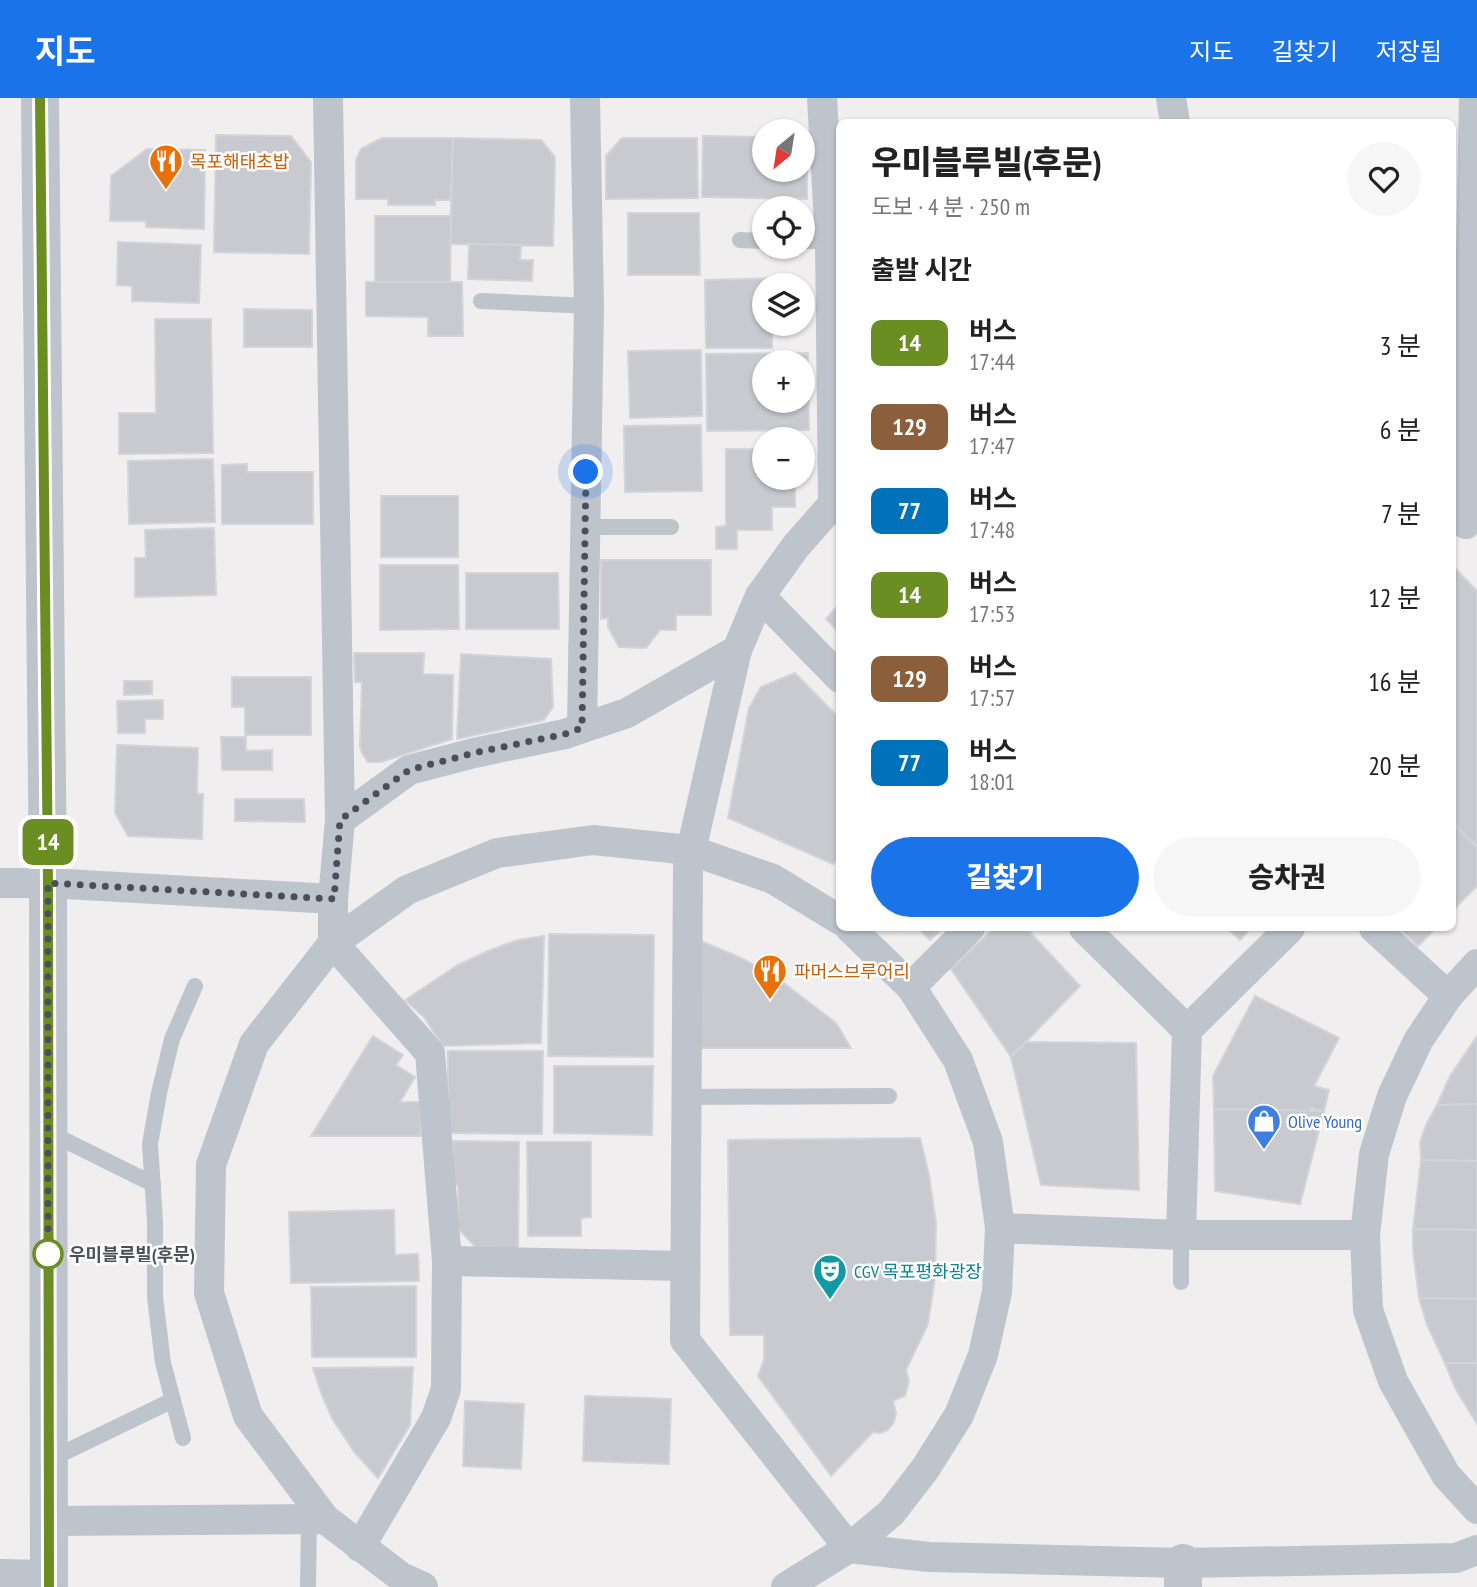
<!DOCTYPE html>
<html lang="ko">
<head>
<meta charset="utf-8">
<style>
	body { margin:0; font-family:"PT Sans Narrow","Noto Sans KR",sans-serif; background:#f6f6f6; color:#222; height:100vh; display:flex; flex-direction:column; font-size:26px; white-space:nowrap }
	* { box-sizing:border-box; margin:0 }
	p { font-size:23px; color:#767676 }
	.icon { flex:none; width:38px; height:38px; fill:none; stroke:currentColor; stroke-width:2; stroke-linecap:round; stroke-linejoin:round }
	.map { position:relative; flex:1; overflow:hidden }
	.sheet { position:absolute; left:836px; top:21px; width:620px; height:812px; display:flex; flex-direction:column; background:#fff; border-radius:10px; box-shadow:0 2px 5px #0004 }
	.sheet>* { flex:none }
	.badge { padding:0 14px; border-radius:10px; font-size:24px; line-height:46px }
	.needle { width:46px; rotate:210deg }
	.fabs { position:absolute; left:752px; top:21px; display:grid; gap:14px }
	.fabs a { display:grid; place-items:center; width:63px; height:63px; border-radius:50%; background:#fff; box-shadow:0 2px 5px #0004; font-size:35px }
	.you { position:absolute; width:35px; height:35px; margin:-18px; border:5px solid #fff; border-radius:50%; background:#1a73e8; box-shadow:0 0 0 10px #1a73e833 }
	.map>.badge { position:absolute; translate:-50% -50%; box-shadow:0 0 0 4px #fff }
	h2 { padding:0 35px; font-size:26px; line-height:63px }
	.round { display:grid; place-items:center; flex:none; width:74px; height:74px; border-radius:37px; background:#f6f6f6 }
	.head { display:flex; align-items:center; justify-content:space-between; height:119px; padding:0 35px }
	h1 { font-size:33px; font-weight:800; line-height:52px }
	.primary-button { display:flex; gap:14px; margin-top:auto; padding:14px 35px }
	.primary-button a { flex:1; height:80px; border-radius:42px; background:#1a73e8; color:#fff; font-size:28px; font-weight:800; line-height:80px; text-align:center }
	.primary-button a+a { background:#f6f6f6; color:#222 }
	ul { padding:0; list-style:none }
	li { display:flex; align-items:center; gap:21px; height:84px; padding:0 35px }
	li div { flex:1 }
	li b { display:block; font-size:26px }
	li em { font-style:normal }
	li .badge { min-width:77px; font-weight:700; text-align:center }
	header { display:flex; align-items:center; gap:42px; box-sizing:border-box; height:98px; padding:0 35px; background:#1a73e8; color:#fff }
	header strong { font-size:33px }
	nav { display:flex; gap:38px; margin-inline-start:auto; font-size:24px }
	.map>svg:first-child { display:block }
	.building { fill:#c9cad0; stroke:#d2d4d9; stroke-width:2; fill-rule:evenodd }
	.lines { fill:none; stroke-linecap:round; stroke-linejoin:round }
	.service { stroke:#bdc4cc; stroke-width:16 }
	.minor { stroke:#bdc4cc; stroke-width:30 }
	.tertiary { stroke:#bdc4cc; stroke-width:38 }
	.line-casing { stroke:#fff; stroke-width:16 }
	.line { stroke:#6b8e23; stroke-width:10 }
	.walk { stroke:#485059; stroke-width:7; stroke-dasharray:0 12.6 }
	.stop-dot { fill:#fff; stroke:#6b8e23; stroke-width:3.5 }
	.labels { text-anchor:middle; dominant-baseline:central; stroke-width:5; stroke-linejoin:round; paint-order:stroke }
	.food-label { font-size:18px; fill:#c56008; stroke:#fff; text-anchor:start }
	.shop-label { font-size:18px; fill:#366cbe; stroke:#fff; text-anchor:start }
	.stop-label { font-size:18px; font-weight:bold; fill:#485059; stroke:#fff; text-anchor:start }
	.culture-label { font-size:18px; fill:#0d838f; stroke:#fff; text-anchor:start }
</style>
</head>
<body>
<header>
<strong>지도</strong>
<nav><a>지도</a><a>길찾기</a><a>저장됨</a></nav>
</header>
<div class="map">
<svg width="1477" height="1489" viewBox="0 0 1477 1489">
	<rect width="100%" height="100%" fill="#f0eeee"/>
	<g class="building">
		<polygon points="216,37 291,38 311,64 309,156 214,154"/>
		<polygon points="703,38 765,39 765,72 803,72 803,53 807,56 807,101 702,99"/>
		<polygon points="382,40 453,40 451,102 435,102 435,107 388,107 388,101 356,101 356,62 361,51"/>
		<polygon points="453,40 541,42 555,59 553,148 450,146"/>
		<polygon points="622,40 697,40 698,100 606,101 606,58"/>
		<polygon points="147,51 205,52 204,131 146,129 146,123 110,123 111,78"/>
		<polygon points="628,115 699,115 700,177 628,177"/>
		<polygon points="375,118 451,118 450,184 375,184"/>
		<polygon points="118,144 201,147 199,205 132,203 132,188 117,187"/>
		<polygon points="469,146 521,147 520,162 533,162 532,183 468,181"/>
		<polygon points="778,180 778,187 765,187 765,226 779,226 779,236 772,236 772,250 706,250 705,182"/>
		<polygon points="366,184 462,184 463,238 428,238 428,219 366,218"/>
		<polygon points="244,211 312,212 312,249 244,249"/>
		<polygon points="155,221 211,221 213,355 119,356 119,315 156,315"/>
		<polygon points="701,252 702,318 630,320 628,253"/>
		<path d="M808,255L809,332L707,333L706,256ZM765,264H803V303H765Z"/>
		<polygon points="701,327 702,393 625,394 624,328"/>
		<polygon points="726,351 765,351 765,380 795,380 795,409 772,409 772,432 737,432 737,451 716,451 716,429 726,428"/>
		<polygon points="213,361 215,424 129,426 128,363"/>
		<polygon points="247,366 247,374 313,374 313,426 222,426 222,367"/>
		<rect x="381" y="398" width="77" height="61"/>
		<polygon points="214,430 216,497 135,499 135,460 146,460 145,432"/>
		<polygon points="601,462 711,462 711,517 676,517 676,532 660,532 646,550 619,549 608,529 608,520 601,521"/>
		<polygon points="380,467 458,467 459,531 380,532"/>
		<polygon points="1455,470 1477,493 1477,749 1452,725 1452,473"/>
		<polygon points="466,475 558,475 559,531 466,531"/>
		<polygon points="840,505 840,536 826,521"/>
		<polygon points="354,555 424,555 423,576 453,577 452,641 381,664 368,664 362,655 360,648 362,584 355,584"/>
		<polygon points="461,556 551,561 553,609 544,622 457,641"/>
		<polygon points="795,575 840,621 840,758 833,766 728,720 749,610 761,589"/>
		<polygon points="232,579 311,579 311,637 245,637 245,609 232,609"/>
		<polygon points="124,583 152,583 152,596 124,597"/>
		<polygon points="163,602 163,621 145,621 145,635 118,635 117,603"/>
		<polygon points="221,639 246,639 246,653 272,652 272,672 222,672"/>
		<polygon points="117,647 198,650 197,696 203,696 202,741 128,738 115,715"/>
		<polygon points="235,701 304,701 305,724 235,723"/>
		<polygon points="1452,725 1477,749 1477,788 1452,813"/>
		<polygon points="918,830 943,830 930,842"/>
		<polygon points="994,830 1026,830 1080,888 1011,959 951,871"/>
		<polygon points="1227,830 1251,830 1240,842"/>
		<polygon points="1399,830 1436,830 1418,848"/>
		<polygon points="549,836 654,837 653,959 548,958"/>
		<polygon points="544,838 541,945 443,948 424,919 405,902 458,867 488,853 518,842"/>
		<polygon points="696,841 739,859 772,876 836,925 851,950 699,950"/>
		<polygon points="1255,898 1339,940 1314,988 1329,992 1324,1013 1310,1010 1306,1069 1216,1070 1213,978"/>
		<polygon points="373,938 403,957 396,967 415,979 400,1004 420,1004 421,1038 311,1038"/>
		<polygon points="1477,938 1477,1006 1437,1007 1450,978"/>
		<polygon points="1026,944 1136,945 1139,1092 1041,1087 1011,959"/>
		<polygon points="448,953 543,953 542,1036 448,1035"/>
		<polygon points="554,968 653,968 652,1037 554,1035"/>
		<polygon points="1477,1006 1477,1063 1421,1062 1420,1044 1427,1025 1437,1007"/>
		<polygon points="1214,1011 1324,1013 1300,1106 1215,1093"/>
		<polygon points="920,1040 929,1077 936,1125 935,1180 928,1226 906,1272 909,1283 905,1298 893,1303 896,1315 894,1324 888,1332 880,1335 873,1334 831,1378 758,1278 764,1262 764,1237 730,1237 728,1042"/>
		<polygon points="453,1043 519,1044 518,1153 478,1152 458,1130 458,1087 452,1087"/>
		<polygon points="527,1044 591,1044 591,1119 581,1120 581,1138 528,1138"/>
		<polygon points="1421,1062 1477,1063 1477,1132 1413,1131"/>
		<polygon points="394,1112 395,1157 418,1156 419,1183 291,1185 289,1114"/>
		<polygon points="1413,1131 1477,1132 1477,1201 1419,1200 1413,1152"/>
		<polygon points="416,1188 416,1259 312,1259 311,1189"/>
		<polygon points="1419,1200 1477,1201 1477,1265 1445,1265 1427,1227"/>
		<polygon points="1445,1265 1477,1265 1477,1326 1455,1290"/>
		<polygon points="413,1269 410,1327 378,1380 355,1355 333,1322 321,1295 313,1270"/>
		<polygon points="585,1298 671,1301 669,1366 583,1363"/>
		<polygon points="465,1303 524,1306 521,1371 463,1368"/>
	</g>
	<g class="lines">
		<g class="service">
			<polyline points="740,142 765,143"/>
			<polyline points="803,143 830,143"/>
			<polyline points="481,203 589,208"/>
			<polyline points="585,429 671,429"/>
			<polyline points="686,999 889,998"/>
			<polyline points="48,1034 153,1086"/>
			<polyline points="1181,1137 1181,1184"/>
			<polyline points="183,1340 163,1265 155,1199 155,1123 150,1046 159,995 172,941 195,888"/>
			<polyline points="49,1362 173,1302"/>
			<polyline points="308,1489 309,1421"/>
		</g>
		<g class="minor">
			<polyline points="328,0 340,722 333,801 333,845 430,955 447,1163 446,1291 436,1320 360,1449"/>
			<polyline points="822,0 830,143 833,406"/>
			<polyline points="1171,0 1175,24"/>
			<polyline points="1466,426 1474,0"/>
			<polyline points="760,498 840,580"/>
			<polyline points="737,552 688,766 685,1242 849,1450 929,1459 1183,1465 1456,1460 1477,1452"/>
			<polyline points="582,630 589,208 585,0"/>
			<polyline points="340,722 409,672 474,655 565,636 627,615 737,552 760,498 796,448 833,406 840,401"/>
			<polyline points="0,785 48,785 333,801"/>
			<polyline points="1084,830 1187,932"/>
			<polyline points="1374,830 1448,898"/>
			<polyline points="1477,866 1448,898 1418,943 1392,998 1374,1056 1365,1137 1368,1212 1393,1283 1446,1377 1477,1411"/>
			<polyline points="911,889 970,830"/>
			<polyline points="1000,1130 1181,1137 1365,1137"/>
			<polyline points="1181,1137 1187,932 1290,830"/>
			<polyline points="447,1163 685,1168"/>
			<polyline points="49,1423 325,1421"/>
			<polyline points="0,1476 49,1477"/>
			<polyline points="423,1489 401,1479 325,1421 248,1318 209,1195 211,1067 254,946 333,845 407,792 497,755 593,742 690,752 773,781 840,822"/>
			<polyline points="786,1489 849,1450 891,1415 925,1371 959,1317 983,1257 997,1194 1000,1130 988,1044 958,962 911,889 850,830"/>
		</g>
		<g class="tertiary">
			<polyline points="40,0 48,785 49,1489"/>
			<polyline points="1183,1489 1183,1465"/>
		</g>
	</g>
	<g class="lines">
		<g class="line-casing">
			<polyline id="line" points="40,0 48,785 49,1489"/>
		</g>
		<use href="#line" class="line"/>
		<polyline class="walk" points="48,1156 48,785 334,801 340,722 409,672 474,655 565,636 582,630 586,374"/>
	</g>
	<defs>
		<g id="restaurant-pin" transform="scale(1.75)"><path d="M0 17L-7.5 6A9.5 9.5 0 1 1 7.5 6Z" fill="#e8710a" stroke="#fff"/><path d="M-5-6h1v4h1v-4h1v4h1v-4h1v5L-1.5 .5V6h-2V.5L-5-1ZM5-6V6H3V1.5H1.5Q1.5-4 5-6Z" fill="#fff"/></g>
		<g id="shop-pin" transform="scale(1.75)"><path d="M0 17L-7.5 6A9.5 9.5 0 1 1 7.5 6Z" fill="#3f7fe0" stroke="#fff"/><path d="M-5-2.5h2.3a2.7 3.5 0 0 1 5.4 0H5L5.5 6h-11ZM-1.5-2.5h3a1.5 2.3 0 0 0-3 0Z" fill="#fff"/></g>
		<g id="theatre-pin" transform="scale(1.75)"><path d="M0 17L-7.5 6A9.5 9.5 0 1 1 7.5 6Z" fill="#0f9aa8" stroke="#fff"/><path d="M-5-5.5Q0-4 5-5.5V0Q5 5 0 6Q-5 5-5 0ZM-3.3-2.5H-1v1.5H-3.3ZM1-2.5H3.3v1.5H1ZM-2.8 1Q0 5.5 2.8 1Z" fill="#fff"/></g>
	</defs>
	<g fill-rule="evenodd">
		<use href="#restaurant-pin" x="166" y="63"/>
		<use href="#restaurant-pin" x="770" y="873"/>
		<use href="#shop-pin" x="1264" y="1023"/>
		<use href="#theatre-pin" x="830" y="1173"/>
	</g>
	<circle class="stop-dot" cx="48" cy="1156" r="14"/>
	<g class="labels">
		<g class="food-label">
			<text x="190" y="63">목포해태초밥</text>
			<text x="794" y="873">파머스브루어리</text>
		</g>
		<g class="shop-label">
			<text x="1288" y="1023">Olive Young</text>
		</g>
		<g class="stop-label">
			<text x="69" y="1156">우미블루빌(후문)</text>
		</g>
		<g class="culture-label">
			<text x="854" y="1173">CGV 목포평화광장</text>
		</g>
	</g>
</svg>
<div class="fabs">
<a><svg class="needle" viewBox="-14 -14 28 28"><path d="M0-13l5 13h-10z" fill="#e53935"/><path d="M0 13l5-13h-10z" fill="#767676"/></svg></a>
<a><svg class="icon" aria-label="locate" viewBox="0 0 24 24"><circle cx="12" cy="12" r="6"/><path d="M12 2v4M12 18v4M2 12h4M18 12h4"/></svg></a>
<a><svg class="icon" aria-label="layers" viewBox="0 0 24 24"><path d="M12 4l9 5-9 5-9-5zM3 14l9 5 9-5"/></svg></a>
<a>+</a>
<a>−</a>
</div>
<div class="you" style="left:586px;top:374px"></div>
<b class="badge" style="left:48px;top:744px;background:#6b8e23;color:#fff">14</b>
<section class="sheet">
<div class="head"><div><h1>우미블루빌(후문)</h1><p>도보 · 4 분 · 250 m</p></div><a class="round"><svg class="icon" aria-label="heart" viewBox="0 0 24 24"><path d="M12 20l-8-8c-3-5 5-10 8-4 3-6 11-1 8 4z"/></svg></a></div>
<h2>출발 시간</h2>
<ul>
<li><span class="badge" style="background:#6b8e23;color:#fff">14</span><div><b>버스</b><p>17:44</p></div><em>3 분</em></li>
<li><span class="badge" style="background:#8b5e3c;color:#fff">129</span><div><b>버스</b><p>17:47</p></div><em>6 분</em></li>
<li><span class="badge" style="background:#0072bc;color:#fff">77</span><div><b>버스</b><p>17:48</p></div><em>7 분</em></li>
<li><span class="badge" style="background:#6b8e23;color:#fff">14</span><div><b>버스</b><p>17:53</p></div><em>12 분</em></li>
<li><span class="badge" style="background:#8b5e3c;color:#fff">129</span><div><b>버스</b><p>17:57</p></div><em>16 분</em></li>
<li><span class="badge" style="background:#0072bc;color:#fff">77</span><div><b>버스</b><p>18:01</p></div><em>20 분</em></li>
</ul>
<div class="primary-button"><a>길찾기</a><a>승차권</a></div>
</section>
</div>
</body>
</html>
